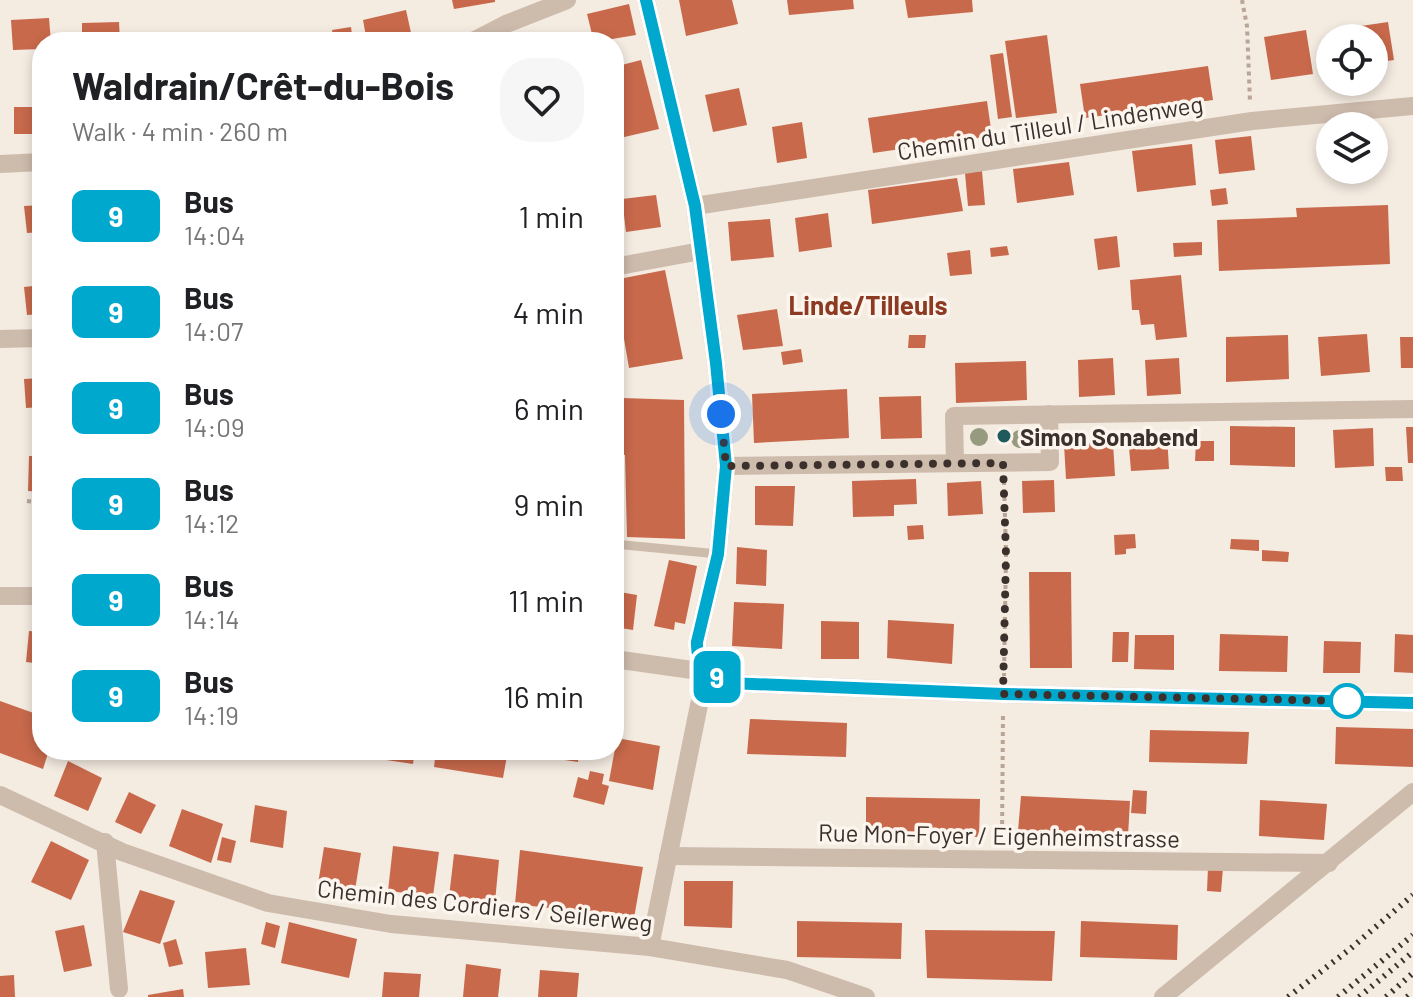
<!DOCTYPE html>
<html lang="en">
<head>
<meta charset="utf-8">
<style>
	body { margin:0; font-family:Barlow,sans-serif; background:#f6f6f6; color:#202124; height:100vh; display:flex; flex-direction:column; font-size:30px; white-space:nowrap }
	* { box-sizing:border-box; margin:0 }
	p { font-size:26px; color:#757577 }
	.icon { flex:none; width:44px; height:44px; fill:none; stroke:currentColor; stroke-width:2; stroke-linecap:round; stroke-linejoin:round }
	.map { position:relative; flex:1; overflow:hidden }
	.drawer { position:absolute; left:32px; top:32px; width:592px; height:728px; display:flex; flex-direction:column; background:#fff; border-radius:32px; box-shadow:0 4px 12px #0003 }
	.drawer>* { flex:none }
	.badge { padding:0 16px; border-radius:12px; font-size:28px; line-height:52px }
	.controls { position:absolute; left:1316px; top:24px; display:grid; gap:16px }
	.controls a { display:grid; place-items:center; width:72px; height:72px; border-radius:50%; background:#fff; box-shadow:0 4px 12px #0003; font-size:40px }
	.you { position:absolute; width:40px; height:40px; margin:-20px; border:6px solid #fff; border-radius:50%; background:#1a73e8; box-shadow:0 0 0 12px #1a73e833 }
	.map>.badge { position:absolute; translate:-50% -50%; box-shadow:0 0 0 4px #fff }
	.round { display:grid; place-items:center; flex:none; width:84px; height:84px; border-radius:32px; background:#f6f6f6 }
	.headline { display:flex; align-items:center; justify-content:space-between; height:136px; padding:0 40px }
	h1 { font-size:38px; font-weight:700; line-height:60px }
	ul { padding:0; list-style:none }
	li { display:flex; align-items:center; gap:24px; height:96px; padding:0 40px }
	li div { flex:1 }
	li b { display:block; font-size:30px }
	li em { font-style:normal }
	li .badge { min-width:88px; font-weight:700; text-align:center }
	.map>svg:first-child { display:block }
	.building { fill:#c8694b }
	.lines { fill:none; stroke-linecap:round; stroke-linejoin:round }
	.path { stroke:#b9a596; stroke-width:4; stroke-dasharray:4 4; stroke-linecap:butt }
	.lane { stroke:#cdbbac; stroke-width:9 }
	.street { stroke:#cdbbac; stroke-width:18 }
	.rail { stroke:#3b302b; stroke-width:6; stroke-dasharray:2 6; stroke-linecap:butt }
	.tree { fill:#969b7f }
	.line-casing { stroke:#fff; stroke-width:18 }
	.line { stroke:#00a8ce; stroke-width:12 }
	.walk { stroke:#3b302b; stroke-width:8; stroke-dasharray:0 14.4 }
	.poi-dot { fill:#1f5a5e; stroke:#fbf5ee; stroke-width:3 }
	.stop-dot { fill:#fff; stroke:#00a8ce; stroke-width:4 }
	.labels { text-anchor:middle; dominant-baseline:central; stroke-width:7; stroke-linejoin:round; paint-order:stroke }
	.street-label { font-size:24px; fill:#3b302b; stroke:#fbf5ee }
	.poi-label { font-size:24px; font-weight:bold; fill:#3b302b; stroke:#fbf5ee; text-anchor:start }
	.neighbourhood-label { font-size:26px; font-weight:bold; fill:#8c3b22; stroke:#fbf5ee }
</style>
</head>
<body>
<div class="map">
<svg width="1413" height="997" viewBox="0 0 1413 997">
	<rect width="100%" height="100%" fill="#f4ebe1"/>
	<g class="building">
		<polygon points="452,0 495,0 495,2 454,9"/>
		<polygon points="679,0 732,0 738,24 686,36"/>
		<polygon points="787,0 853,0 854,9 789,15"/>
		<polygon points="905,0 972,0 973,12 908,18"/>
		<polygon points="629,4 636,35 594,42 587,14"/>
		<polygon points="406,10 413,42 367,42 363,20"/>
		<polygon points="49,18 51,42 42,42 42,49 13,50 11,20"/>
		<polygon points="119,22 120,42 82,42 82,23"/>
		<polygon points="1388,22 1394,60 1374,63 1374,38 1356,38 1354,27"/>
		<polygon points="351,27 353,42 334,42 332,30"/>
		<polygon points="1306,30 1313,74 1271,80 1264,37"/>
		<polygon points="1047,35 1057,113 1016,118 1005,41"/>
		<polygon points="1003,53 1012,117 998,119 990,55"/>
		<polygon points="641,60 659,129 620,138 614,115 614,67"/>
		<polygon points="1208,66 1213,100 1085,118 1080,84"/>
		<polygon points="739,88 747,125 713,132 705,95"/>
		<polygon points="987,101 992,136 873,153 868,118"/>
		<rect x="14" y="107" width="28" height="27"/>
		<polygon points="802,122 807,158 777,163 772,127"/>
		<polygon points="1251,136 1255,170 1219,174 1215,140"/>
		<polygon points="1192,144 1196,185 1137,192 1132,151"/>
		<polygon points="1069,162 1074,195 1017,203 1013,169"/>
		<polygon points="982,171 985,205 968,206 965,173"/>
		<polygon points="957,178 963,211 872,224 868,190"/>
		<polygon points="1226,188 1228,204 1212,206 1210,190"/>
		<polygon points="656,195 661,227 626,232 622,199"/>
		<polygon points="42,205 42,232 27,233 24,206"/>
		<polygon points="1388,205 1390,264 1219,271 1217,220 1297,217 1296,208"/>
		<polygon points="828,213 832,247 799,252 795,218"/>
		<polygon points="770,219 774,257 731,261 728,222"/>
		<polygon points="1117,236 1120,267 1098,270 1094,239"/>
		<polygon points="1202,242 1202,255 1174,257 1173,243"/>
		<polygon points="1007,246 1009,255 991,257 990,248"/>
		<polygon points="970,250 972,274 950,276 947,253"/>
		<polygon points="665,270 683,359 629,368 614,280"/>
		<polygon points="1181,275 1187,337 1156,340 1154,324 1141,325 1139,310 1132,310 1130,280"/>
		<polygon points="42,285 42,314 27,315 24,287"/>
		<polygon points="777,309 783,346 743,350 737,315"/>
		<polygon points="1367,334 1370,372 1321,376 1318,337"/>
		<polygon points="909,335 926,335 925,348 908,348"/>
		<polygon points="1288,335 1289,379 1226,382 1226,337"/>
		<polygon points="1400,337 1413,337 1413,368 1401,368"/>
		<polygon points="801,349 803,362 783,365 781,352"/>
		<polygon points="1113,358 1115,395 1079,397 1078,360"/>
		<polygon points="1179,358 1181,394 1147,396 1145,360"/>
		<polygon points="1026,361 1027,400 956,403 955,363"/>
		<polygon points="42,378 42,407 26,408 24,379"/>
		<polygon points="847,389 849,438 754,443 752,394"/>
		<polygon points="921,396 922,438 881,439 879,397"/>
		<polygon points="622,398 684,400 685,539 627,537 625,455 614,454 614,413 622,414"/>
		<polygon points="1230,426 1295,427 1295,467 1230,465"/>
		<polygon points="1406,427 1413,427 1413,463 1408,463"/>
		<polygon points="1373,428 1374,466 1335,468 1333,430"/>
		<polygon points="1167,434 1169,469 1131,471 1128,435"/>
		<polygon points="1196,441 1214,441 1214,461 1195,461"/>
		<polygon points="1113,442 1115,476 1066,479 1064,444"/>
		<polygon points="29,456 42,456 42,492 28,491"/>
		<polygon points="1385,467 1402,467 1403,481 1386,481"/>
		<polygon points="916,479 917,504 894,505 894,516 853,517 852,481"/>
		<polygon points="1054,480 1055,512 1023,513 1022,481"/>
		<polygon points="981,481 983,514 948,516 947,483"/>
		<polygon points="755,486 795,486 793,526 755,525"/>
		<polygon points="923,525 924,539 908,540 907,526"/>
		<polygon points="1135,534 1136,548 1126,549 1126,554 1115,555 1114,535"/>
		<polygon points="1231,539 1259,540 1259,551 1230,549"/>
		<polygon points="737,547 767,550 766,586 736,584"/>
		<polygon points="1262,550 1289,552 1288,562 1262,561"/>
		<polygon points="669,560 697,566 685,624 675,622 674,630 654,626"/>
		<polygon points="1029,572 1071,572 1072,668 1030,668"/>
		<polygon points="614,591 637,595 633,630 614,627"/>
		<polygon points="734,602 784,604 782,649 732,646"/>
		<polygon points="888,620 954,624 952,664 887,658"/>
		<polygon points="821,621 859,622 859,659 821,659"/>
		<polygon points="29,631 42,632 42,664 26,662"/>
		<polygon points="1113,632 1129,632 1128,662 1112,662"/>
		<polygon points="1220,634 1288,636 1287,672 1219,671"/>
		<polygon points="1395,634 1413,635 1413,673 1394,672"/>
		<polygon points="1135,635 1174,635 1174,670 1134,669"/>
		<polygon points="1324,641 1361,642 1360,673 1323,673"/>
		<polygon points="0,701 42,716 42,750 49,750 43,769 0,753"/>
		<polygon points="750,719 847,723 846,757 747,754"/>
		<polygon points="1336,727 1413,729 1413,767 1335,764"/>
		<polygon points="1150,730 1249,732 1247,764 1149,762"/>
		<polygon points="617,738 660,746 653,790 609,781"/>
		<polygon points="346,750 415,750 413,764 346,754"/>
		<polygon points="436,750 508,750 503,778 434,767"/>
		<polygon points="539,750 579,750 578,762 538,756"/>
		<polygon points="68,761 102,778 88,811 54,796"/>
		<polygon points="590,771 604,774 602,784 609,786 604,805 573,797 578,777 588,780"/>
		<polygon points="1133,790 1147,791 1146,814 1131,813"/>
		<polygon points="129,792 156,805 141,834 115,822"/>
		<polygon points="1021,796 1130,801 1128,836 1018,831"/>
		<polygon points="866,797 980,799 979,837 866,834"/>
		<polygon points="1260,800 1327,804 1324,840 1259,836"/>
		<polygon points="255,805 287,811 283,848 250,842"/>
		<polygon points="182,809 223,824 211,863 169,846"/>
		<polygon points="222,837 236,841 231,863 217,860"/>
		<polygon points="51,841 89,860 71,900 31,882"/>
		<polygon points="393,846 439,852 433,896 388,891"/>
		<polygon points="324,847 361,853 355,890 318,884"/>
		<polygon points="520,850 643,867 634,918 515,904"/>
		<polygon points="454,854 499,860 495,902 449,897"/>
		<polygon points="1208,867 1223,868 1221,892 1207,891"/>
		<polygon points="684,881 733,881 732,928 684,926"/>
		<polygon points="140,890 175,901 160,944 123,932"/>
		<polygon points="797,921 902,923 901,959 797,957"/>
		<polygon points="1081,921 1178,925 1177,960 1080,957"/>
		<polygon points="266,922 280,926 275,948 261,944"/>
		<polygon points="289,922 357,939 349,978 281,963"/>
		<polygon points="84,925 92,966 64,972 55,931"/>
		<polygon points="925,930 1055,931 1052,981 927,978"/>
		<polygon points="176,939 183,964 169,967 163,943"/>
		<polygon points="246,948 250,985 208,988 205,952"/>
		<polygon points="466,964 501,969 498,997 463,997"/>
		<polygon points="540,970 579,973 577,997 538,997"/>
		<polygon points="384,972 421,974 419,997 382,997"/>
		<polygon points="14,975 15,997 0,997 0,976"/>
		<polygon points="183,989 184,997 148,997 148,995"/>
	</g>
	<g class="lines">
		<g class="path">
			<polyline points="1242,0 1247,26 1250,102"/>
			<polyline points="614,322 620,353"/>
			<polyline points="1004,481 1006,555 1004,676"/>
			<polyline points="27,501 42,503"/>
			<polyline points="1002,840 1003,713"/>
		</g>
		<g class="lane">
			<polyline points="614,507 615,467"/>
			<polyline points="614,544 718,554"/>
		</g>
		<g class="street">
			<path d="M646,0L695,206L716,363L726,466L718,554L697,642C696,671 715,669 699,705L650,947"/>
			<polyline points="471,42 506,24 567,0"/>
			<polyline points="0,164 42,162"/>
			<polyline points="695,206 1252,121 1413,106"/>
			<polyline points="614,267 701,251"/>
			<polyline points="0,339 42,338"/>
			<polyline points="955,463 954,416 1413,409"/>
			<polyline points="726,466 1050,462 1049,414"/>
			<polyline points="0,596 42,596"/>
			<polyline points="614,659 706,672 729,683 1003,694 1413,703"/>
			<polyline points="0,795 122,852 268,903 391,924 650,947 787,970 866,997"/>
			<polyline points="105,842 119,989"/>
			<polyline points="668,856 1329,863"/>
			<polyline points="1163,997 1413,792"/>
		</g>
		<g class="rail">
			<polyline points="1288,997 1350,949 1413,895"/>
			<polyline points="1338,997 1413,935"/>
			<polyline points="1359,997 1413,952"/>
			<polyline points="1386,997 1413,973"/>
			<polyline points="1407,997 1413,992"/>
		</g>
	</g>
	<g class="tree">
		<circle cx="979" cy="437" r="9"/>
		<circle cx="1020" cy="439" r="9"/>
	</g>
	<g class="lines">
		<g class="line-casing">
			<path id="line" d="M646,0L695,206L716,363L726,466L718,554L697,642C696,666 709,674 729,683L1003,694L1413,703"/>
		</g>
		<use href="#line" class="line"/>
		<polyline class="walk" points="721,414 726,466 1003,463 1006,555 1003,694 1347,701"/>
	</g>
	<circle class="poi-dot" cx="1004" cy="436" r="8"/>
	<circle class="stop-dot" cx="1347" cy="701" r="16"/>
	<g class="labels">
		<g class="street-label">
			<text transform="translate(1050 127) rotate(-9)">Chemin du Tilleul / Lindenweg</text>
			<text transform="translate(999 835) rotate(1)">Rue Mon-Foyer / Eigenheimstrasse</text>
			<text transform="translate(485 905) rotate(6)">Chemin des Cordiers / Seilerweg</text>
		</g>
		<g class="poi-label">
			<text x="1020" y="436">Simon Sonabend</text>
		</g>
		<g class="neighbourhood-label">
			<text x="868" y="304">Linde/Tilleuls</text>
		</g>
	</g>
</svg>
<div class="controls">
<a><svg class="icon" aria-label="locate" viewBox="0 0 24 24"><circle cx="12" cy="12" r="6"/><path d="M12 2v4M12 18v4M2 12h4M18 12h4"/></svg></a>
<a><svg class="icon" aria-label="layers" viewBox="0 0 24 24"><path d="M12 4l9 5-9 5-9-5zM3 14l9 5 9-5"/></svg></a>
</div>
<div class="you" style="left:721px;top:414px"></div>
<b class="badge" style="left:717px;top:677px;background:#00a8ce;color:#fff">9</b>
<section class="drawer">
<div class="headline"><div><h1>Waldrain/Crêt-du-Bois</h1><p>Walk · 4 min · 260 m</p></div><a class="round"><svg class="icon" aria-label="heart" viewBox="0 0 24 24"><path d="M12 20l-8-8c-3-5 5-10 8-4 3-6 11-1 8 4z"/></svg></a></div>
<ul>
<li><span class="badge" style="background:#00a8ce;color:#fff">9</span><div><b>Bus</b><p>14:04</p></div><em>1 min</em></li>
<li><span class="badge" style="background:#00a8ce;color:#fff">9</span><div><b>Bus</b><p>14:07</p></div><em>4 min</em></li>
<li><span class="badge" style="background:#00a8ce;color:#fff">9</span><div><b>Bus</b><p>14:09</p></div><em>6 min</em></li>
<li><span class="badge" style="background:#00a8ce;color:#fff">9</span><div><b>Bus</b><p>14:12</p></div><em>9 min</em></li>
<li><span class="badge" style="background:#00a8ce;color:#fff">9</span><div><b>Bus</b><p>14:14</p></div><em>11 min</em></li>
<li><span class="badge" style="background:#00a8ce;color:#fff">9</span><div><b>Bus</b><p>14:19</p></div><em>16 min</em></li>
</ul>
</section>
</div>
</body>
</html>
